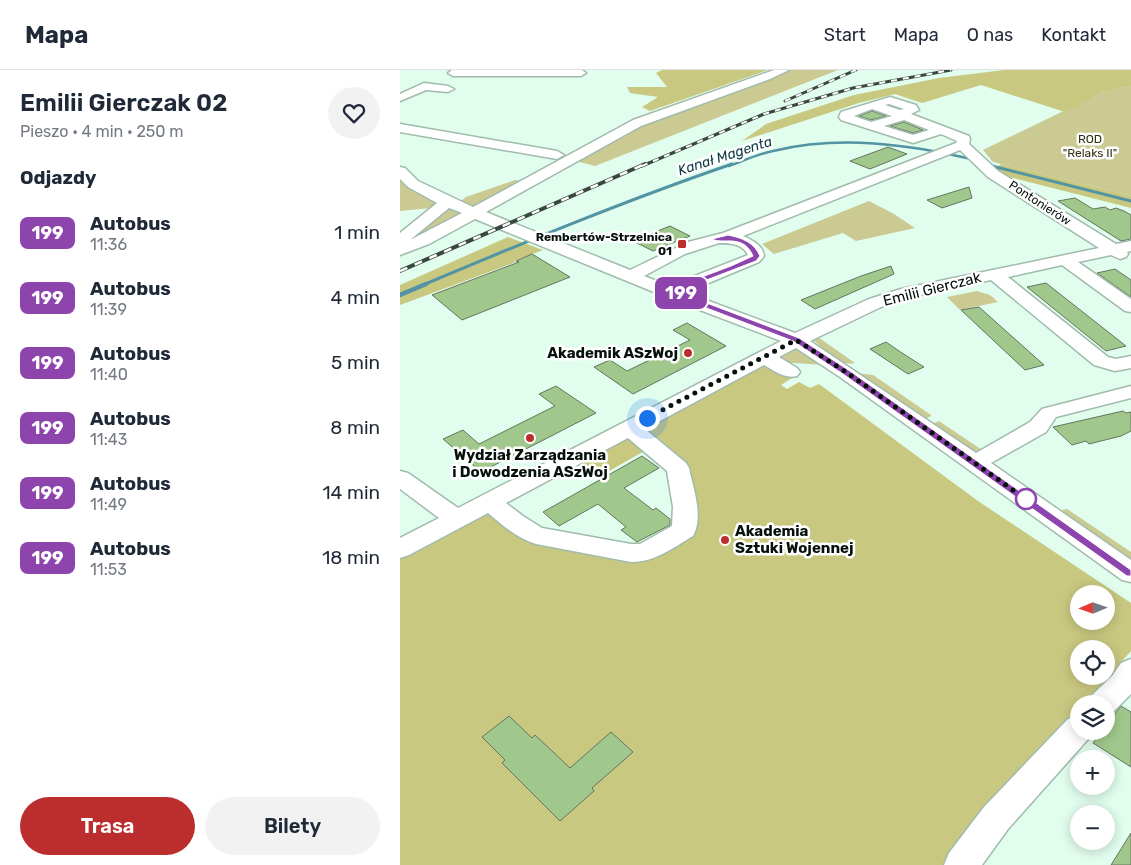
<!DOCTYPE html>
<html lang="pl">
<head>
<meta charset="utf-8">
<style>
	body { margin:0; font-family:Rubik,sans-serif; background:#f2f2f3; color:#1f2937; height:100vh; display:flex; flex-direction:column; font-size:19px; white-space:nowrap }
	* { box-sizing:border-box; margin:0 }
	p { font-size:16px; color:#747a83 }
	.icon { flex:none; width:28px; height:28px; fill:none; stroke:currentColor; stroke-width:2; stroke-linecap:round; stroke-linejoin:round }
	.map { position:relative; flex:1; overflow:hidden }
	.details { display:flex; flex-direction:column; background:#fff; width:400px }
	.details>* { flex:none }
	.badge { padding:0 10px; border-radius:8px; font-size:18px; line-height:32px }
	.needle { width:32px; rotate:268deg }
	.controls { position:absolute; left:670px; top:515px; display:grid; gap:10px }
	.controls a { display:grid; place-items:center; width:45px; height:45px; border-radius:50%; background:#fff; box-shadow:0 2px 12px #0003; font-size:25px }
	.you { position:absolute; width:25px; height:25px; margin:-12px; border:4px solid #fff; border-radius:50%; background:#1a73e8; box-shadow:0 0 0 8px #1a73e833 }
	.map>.badge { position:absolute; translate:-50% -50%; box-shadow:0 0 0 2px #fff }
	h2 { padding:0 20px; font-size:19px; line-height:45px }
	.round { display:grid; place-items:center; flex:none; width:52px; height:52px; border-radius:26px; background:#f2f2f3 }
	.headline { display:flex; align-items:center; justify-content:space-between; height:85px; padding:0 20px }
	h1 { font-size:24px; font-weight:600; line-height:38px }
	.button { display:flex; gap:10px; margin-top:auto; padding:10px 20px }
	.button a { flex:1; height:58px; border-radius:30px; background:#bc2d2e; color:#fff; font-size:20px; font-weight:600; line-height:58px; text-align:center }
	.button a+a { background:#f2f2f3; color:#1f2937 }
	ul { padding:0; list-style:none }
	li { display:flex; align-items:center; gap:15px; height:65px; padding:0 20px }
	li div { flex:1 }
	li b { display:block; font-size:19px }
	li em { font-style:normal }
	li .badge { min-width:55px; font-weight:700; text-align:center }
	header { display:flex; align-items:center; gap:30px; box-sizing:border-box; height:70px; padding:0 25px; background:#fff; border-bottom:1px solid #e0e1e3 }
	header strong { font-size:24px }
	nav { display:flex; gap:28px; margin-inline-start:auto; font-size:18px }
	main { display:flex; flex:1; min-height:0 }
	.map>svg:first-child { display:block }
	.green { fill:#cbca92 }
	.forest { fill:#c9c881; fill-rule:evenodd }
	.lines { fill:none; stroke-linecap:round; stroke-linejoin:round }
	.stream-far2 { stroke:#5294a3; stroke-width:2.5 }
	.stream-far1 { stroke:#5294a3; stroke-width:3 }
	.stream { stroke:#5294a3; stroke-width:4.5 }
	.building { fill:#a1c88c; stroke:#66745f }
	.minor-casing { stroke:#a0bbac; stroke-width:3 }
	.minor { fill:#fff; fill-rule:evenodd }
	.rail-far1-casing { stroke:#394740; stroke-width:3 }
	.rail-casing { stroke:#394740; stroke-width:4 }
	.rail-far1 { stroke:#fff; stroke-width:2; stroke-dasharray:6; stroke-linecap:butt }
	.rail { stroke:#fff; stroke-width:2.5; stroke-dasharray:8; stroke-linecap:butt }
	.line { fill:#8e44ad; stroke:#fff }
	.walk { stroke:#07110c; stroke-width:5; stroke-dasharray:0 9 }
	.poi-dot { fill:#bc2d2e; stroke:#fff; stroke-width:2 }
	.stop-dot { fill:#fff; stroke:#8e44ad; stroke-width:2.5 }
	.labels { text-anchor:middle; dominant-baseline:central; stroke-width:5; stroke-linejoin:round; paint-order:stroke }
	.far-park-label { font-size:12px; fill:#302f0f; stroke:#fff }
	.far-street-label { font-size:12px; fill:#07110c; stroke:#fff }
	.far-poi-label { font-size:12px; font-weight:bold; fill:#07110c; stroke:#fff; text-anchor:end }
	.far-water-label { font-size:14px; font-style:italic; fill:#0f3a44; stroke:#fff }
	.street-label { font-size:15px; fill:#07110c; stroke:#fff }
	.poi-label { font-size:15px; font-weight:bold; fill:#07110c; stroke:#fff; text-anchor:end }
</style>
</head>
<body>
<header>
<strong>Mapa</strong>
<nav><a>Start</a><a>Mapa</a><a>O nas</a><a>Kontakt</a></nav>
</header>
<main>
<section class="details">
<div class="headline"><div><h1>Emilii Gierczak 02</h1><p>Pieszo · 4 min · 250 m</p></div><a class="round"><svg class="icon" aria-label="heart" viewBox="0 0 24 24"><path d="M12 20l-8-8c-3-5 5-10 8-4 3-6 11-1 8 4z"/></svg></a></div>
<h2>Odjazdy</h2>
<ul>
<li><span class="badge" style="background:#8e44ad;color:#fff">199</span><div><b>Autobus</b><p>11:36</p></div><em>1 min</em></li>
<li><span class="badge" style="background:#8e44ad;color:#fff">199</span><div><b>Autobus</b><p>11:39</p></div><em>4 min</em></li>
<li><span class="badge" style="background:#8e44ad;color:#fff">199</span><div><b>Autobus</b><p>11:40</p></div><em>5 min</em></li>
<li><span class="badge" style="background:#8e44ad;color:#fff">199</span><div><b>Autobus</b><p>11:43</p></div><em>8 min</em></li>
<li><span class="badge" style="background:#8e44ad;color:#fff">199</span><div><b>Autobus</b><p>11:49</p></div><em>14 min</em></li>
<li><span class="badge" style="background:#8e44ad;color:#fff">199</span><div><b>Autobus</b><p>11:53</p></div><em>18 min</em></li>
</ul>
<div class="button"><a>Trasa</a><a>Bilety</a></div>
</section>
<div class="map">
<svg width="731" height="795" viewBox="0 0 731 795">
	<rect width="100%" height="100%" fill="#e1fdee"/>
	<g class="green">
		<polygon points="389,0 438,0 195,96 176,91 212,68 284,37 294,37"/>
		<polygon points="731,16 731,126 593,92 583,80 701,23"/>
		<polygon points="0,108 13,121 35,130 35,134 31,138 0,141"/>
		<polygon points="115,110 123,111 79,136 68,136 61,131 66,127"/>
		<polygon points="469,131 494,144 515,158 456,171 443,163 374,184 362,174"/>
		<polygon points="46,139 57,139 64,144 9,170"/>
		<polygon points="577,221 590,225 598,232 560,240 547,227"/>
		<path d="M415,265L455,293C438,297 426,280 414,271L413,267Z"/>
		<polygon points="395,278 400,279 425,295 378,292 379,283"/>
		<polygon points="456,303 473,305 531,345 531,346 524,350"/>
		<polygon points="539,351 582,380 569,381 530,355"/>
		<polygon points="667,439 731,482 731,494 671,453 669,446 662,440"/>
	</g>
	<g class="forest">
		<polygon points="262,0 368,0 250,41 242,37 258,27 230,23 227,17 267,17 256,3"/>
		<polygon points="604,0 731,0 731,16 701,23 665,42 581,15 522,33 495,24 459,33 342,71 366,54 454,25 539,8"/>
		<polygon points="601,94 731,126 731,138 609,107 595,99"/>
		<polygon points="108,167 143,180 114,191 116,192 0,235 0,215"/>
		<path d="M366,295L391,307L392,308L381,315L387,319L399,312L410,318L419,314L578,431L731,533V581L684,634H679V640L585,747L548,795H0V487L87,440L119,467L215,486L292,461L260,372L197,408L177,392ZM679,524H706V551H679ZM679,579H706V606H679Z"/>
	</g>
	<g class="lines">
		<g class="stream-far2">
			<polyline points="588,95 590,96"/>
			<path d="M329,96C343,91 358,84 373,81C440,65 508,74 575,90"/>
		</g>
		<g class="stream-far1">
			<polyline points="588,95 731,131"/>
			<path d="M23,215C125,172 227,130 332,94"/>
		</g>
		<polyline class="stream" points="0,225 26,214"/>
	</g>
	<g class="building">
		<polygon points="472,41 486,46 471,50 459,46"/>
		<polygon points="504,52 523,60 513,63 490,56"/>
		<polygon points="488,77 507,84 470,99 450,91"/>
		<polygon points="569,117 572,128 542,138 527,130"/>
		<polygon points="675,128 693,139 705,137 710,140 716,138 724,141 731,145 731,169 721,171 658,131"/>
		<polygon points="270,156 290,166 253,181 233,171"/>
		<polygon points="132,184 170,207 62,250 32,225 119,192 116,191"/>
		<polygon points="491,196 494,204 415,239 401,230 461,206"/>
		<polygon points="715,199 731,210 731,227 697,203"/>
		<polygon points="646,213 726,276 706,281 627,217"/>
		<polygon points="579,237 644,295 625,300 561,240"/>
		<polygon points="287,253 326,276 233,324 194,297 210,290 227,301 290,270 273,260"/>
		<polygon points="486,272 499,281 524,297 508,304 470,279"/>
		<polygon points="156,316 196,343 81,402 43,369 63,360 79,374 155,336 139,324"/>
		<polygon points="723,341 726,343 731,342 731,361 721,366 689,374 686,371 672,375 653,357"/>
		<polygon points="242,386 259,398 224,418 253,440 256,438 270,449 270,455 237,472 221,460 226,457 198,434 159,456 143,442"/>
		<polygon points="721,636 731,642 731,697 693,673 702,661 706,661 706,655"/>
		<polygon points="109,646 132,668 135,665 170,698 211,662 233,682 192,718 194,721 160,751 102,693 105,690 82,667"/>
		<polygon points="731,763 731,795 711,795"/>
	</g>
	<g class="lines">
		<g class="minor-casing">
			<g id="minor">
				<polygon points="52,0 182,0 186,3 181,6 53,6 48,3"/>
				<path d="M374,0H389L370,9L241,56L86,142L230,200L288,172L323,163L556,73L557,71L541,64L513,73L441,50L439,47L441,42L490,27L516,35L519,40L511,44L569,66L570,69L569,74L598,101L716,174L731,171V181L727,182L728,184L726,187L720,189L711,185L678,192L731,229V242L725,241L662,195L608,207L708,287L716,289L731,286V298L715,301L694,295L591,210L511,227L481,237L410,271L576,383L630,352L642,339L731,316V328L656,347L646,362L591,393L731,490V512L722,510L440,307L396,278L379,287L397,298L400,302L397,306C384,309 375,301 364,295L245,359L286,393L289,398C293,418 304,447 293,466C273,478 255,492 231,492L136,474C117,468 102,455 88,443L9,485L0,488V468L39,448L0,419V401L8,403L58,438L381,271L271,229L75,149L29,174L0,185V163L37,133L8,117L0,109V97L5,98L18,111L73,137L233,50ZM489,34L504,39L500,40L485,35ZM472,39L492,46L471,52L454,46ZM504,50L529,60L513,65L484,56ZM560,80L588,107L699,178L501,219L469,229L395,263L290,224L299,217L359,192L364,186C363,175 352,170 343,166ZM49,138L62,143L10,170ZM319,173C330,173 343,174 348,185L287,209L275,218L244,206L285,184ZM228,368L267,401L273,437L272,456L240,474H231L142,458L123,446L106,433Z"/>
				<polygon points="24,13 48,16 54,19 48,22 26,20 0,31 0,24"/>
				<polygon points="0,54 157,81 164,85 157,89 0,62"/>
				<polygon points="731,589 731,624 712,643 706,645 706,634 687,634 692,625 712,606 721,593"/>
				<polygon points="679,645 679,661 693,661 690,667 608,759 582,795 544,795 549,783 584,737 668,649"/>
			</g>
		</g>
		<use href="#minor" class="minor"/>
		<g class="rail-far1-casing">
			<g id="rail-far1">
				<polyline points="385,31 456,0"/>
				<polyline points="242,96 364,44 453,18 551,0"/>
			</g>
		</g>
		<g class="rail-casing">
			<polyline id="rail" points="0,201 245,94"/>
		</g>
		<use href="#rail-far1" class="rail-far1"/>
		<use href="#rail" class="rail"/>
	</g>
	<path class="line" d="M328,165C342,168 354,172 360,186L356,191L296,214L283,224L399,268L450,301L731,500V506H727L443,304L393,271L275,226V223L291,211L331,196L353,186C343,163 323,175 312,169Z"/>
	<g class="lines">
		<polyline class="walk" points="247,348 396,270 446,302 630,432 626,429"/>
	</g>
	<g class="poi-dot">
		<rect x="277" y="169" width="10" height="10" rx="2.5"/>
		<circle cx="288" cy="283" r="5"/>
		<circle cx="130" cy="368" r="5"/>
		<circle cx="325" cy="470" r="5"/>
	</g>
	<circle class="stop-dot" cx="626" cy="429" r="10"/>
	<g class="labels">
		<g class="far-park-label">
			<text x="690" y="69">ROD<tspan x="690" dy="14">"Relaks II"</tspan></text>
		</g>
		<g class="far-street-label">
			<text transform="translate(640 133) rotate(33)">Pontonierów</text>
		</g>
		<g class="far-poi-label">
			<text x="272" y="167">Rembertów-Strzelnica<tspan x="272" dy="14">01</tspan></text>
		</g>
		<g class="far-water-label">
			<text transform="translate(325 86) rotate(-18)">Kanał Magenta</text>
		</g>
		<g class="street-label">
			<text transform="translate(532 219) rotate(-14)">Emilii Gierczak</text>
		</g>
		<g class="poi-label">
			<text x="278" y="283">Akademik ASzWoj</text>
			<text x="130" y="385" text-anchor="middle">Wydział Zarządzania<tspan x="130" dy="17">i Dowodzenia ASzWoj</tspan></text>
			<text x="335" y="461" text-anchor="start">Akademia<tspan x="335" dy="17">Sztuki Wojennej</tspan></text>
		</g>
	</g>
</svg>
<div class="controls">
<a><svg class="needle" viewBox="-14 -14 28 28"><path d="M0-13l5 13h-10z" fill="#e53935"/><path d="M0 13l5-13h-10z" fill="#747a83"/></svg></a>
<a><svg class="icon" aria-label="locate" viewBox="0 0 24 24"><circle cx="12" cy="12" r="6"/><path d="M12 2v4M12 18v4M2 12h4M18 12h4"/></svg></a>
<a><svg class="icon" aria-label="layers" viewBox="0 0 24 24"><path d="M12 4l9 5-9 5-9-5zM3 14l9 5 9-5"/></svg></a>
<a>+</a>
<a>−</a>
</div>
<div class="you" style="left:247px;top:348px"></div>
<b class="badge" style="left:281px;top:223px;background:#8e44ad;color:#fff">199</b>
</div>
</main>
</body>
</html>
